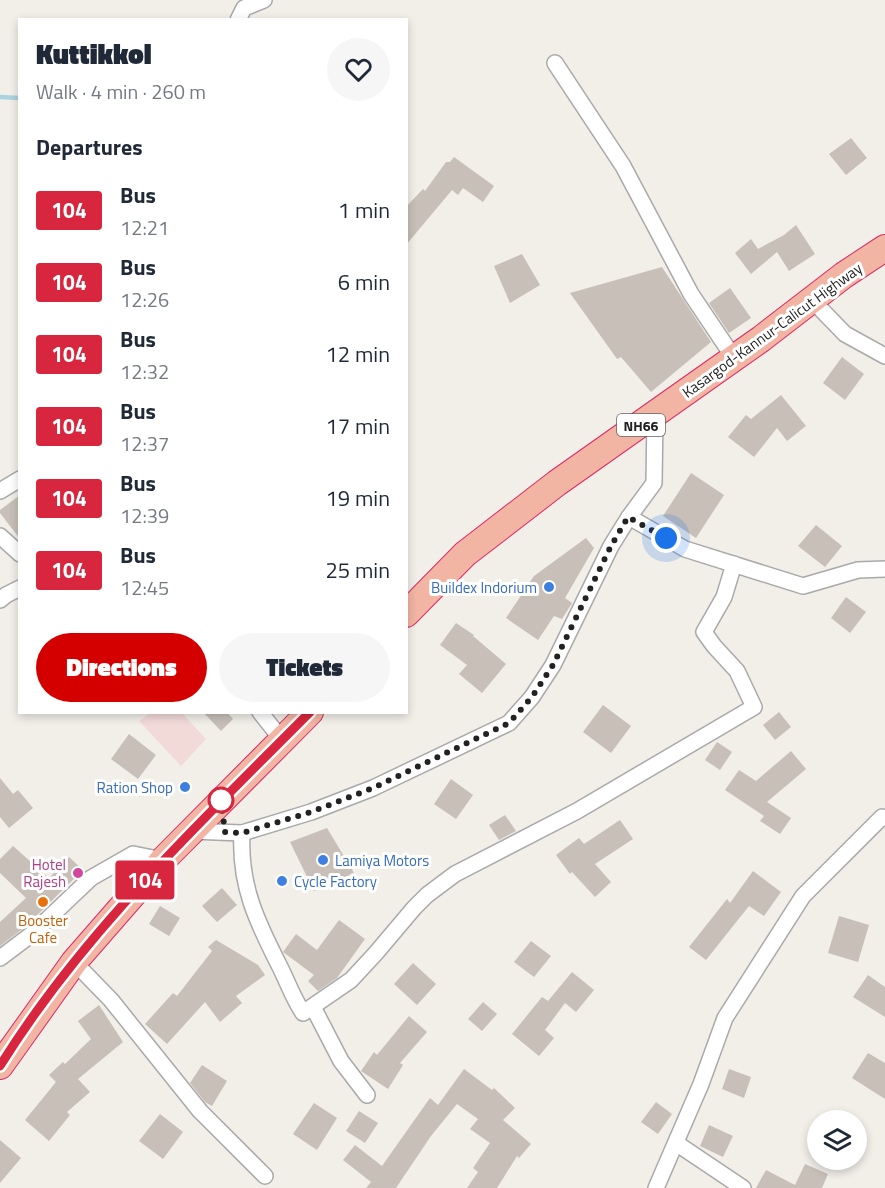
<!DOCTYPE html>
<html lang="en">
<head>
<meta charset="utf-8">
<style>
	body { margin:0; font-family:"Titillium Web",sans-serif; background:#f6f6f7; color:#1f2937; height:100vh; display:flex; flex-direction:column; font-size:22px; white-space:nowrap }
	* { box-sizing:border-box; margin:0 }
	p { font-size:20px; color:#747a83 }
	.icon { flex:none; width:33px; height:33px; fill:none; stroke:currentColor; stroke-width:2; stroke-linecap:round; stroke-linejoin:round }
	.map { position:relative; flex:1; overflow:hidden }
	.side { position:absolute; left:18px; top:18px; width:390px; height:696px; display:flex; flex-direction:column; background:#fff; border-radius:0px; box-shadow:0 3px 9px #0003 }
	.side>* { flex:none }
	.badge { padding:0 12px; border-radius:4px; font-size:21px; line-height:39px }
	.fabs { position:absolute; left:807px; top:1110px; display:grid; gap:12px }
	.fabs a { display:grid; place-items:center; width:60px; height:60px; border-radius:50%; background:#fff; box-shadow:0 3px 9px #0003; font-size:30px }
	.you { position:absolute; width:30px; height:30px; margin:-15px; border:4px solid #fff; border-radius:50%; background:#1a73e8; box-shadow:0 0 0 9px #1a73e833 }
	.map>.badge { position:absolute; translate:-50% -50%; box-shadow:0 0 0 3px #fff }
	h2 { padding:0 18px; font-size:22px; line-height:54px }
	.round { display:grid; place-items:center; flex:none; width:63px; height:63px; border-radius:32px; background:#f6f6f7 }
	.summary { display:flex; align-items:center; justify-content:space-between; height:102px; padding:0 18px }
	h1 { font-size:28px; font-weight:800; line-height:45px }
	.primary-button { display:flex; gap:12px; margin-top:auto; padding:12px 18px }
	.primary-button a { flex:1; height:69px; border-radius:36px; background:#d40000; color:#fff; font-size:24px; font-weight:800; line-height:69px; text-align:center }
	.primary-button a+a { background:#f6f6f7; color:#1f2937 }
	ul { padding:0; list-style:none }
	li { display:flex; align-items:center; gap:18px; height:72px; padding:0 18px }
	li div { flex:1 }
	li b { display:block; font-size:22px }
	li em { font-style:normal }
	li .badge { min-width:66px; font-weight:700; text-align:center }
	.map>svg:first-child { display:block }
	.commercial { fill:#f2dad9 }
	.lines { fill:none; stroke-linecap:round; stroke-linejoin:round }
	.stream { stroke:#aad3df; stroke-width:4.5 }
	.building { fill:#c7bfb8 }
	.minor-casing { stroke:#a9a9a9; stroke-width:18 }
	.trunk-casing { stroke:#dc2a67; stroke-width:28 }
	.minor { stroke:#fff; stroke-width:15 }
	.trunk { stroke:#f2b4a3; stroke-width:26 }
	.line-casing { stroke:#fff; stroke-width:14 }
	.line { stroke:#d7263d; stroke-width:9 }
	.walk { stroke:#222; stroke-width:6; stroke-dasharray:0 10.8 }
	.shop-dot { fill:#3f7fe0; stroke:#fff; stroke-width:2 }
	.stop-dot { fill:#fff; stroke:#d7263d; stroke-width:3 }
	.hotel-dot { fill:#d1479c; stroke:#fff; stroke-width:2 }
	.food-dot { fill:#e8710a; stroke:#fff; stroke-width:2 }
	.labels { text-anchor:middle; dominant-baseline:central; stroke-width:6; stroke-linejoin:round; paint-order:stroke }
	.shield { fill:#fff; stroke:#646464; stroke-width:1.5 }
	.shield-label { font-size:14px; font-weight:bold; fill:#222 }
	.street-label { font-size:15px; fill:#222; stroke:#fff }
	.shop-label { font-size:15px; fill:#366cbe; stroke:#fff; text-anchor:end }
	.hotel-label { font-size:15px; fill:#b23c85; stroke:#fff; text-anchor:end }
	.food-label { font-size:15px; fill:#c56008; stroke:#fff }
</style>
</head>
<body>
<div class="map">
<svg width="885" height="1188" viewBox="0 0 885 1188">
	<rect width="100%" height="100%" fill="#f2efe9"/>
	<polygon class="commercial" points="150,713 182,713 206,739 181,766 139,721"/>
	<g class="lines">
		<polyline class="stream" points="0,97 20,98"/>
	</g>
	<g class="building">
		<polygon points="851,138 867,158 846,175 829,154"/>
		<polygon points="454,157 494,186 483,202 463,188 458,195 452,190 406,245 406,207 423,189 425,191 446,162 450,162"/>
		<polygon points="796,225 815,254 789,271 777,252 751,274 735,253 751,239 758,249 784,235"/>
		<polygon points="522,254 540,285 510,303 494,266"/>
		<polygon points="662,267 711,342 651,392 621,357 617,359 570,293"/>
		<polygon points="730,288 751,318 729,333 709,303"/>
		<polygon points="842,357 864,374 845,400 823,383"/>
		<polygon points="781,395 806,426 787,441 777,428 754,457 728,437 746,415 751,419"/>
		<polygon points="691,473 724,495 696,538 663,516"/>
		<polygon points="20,495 20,539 0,513 0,510"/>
		<polygon points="816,525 842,546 825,567 798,546"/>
		<polygon points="586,538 594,548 565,598 572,603 562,619 554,616 538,640 506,618 534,576"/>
		<polygon points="846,597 866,612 850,633 831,618"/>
		<polygon points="456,623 474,635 473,636 506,664 482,693 459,674 467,665 440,645"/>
		<polygon points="603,705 631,726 611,753 583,732"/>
		<polygon points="203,712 227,712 233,719 221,731"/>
		<polygon points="779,712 791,727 775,740 763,725"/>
		<polygon points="129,734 156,755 138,779 111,759"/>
		<polygon points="717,742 732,752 720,770 705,760"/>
		<polygon points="791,751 806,769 767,802 791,818 780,834 760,821 764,816 725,790 739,770 756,781"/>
		<polygon points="0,778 13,794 18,790 33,808 9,828 0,817"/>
		<polygon points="451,779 473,795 456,819 434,804"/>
		<polygon points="505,815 516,831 499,840 489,825"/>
		<polygon points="620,820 633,839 595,864 611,882 595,897 572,872 570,874 556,855 579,838 584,844"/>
		<polygon points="327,828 354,873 314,891 290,842"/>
		<polygon points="13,846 49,878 69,857 83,870 25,927 0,946 0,922 26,898 0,873 0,859"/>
		<polygon points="753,871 781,892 764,916 749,906 706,960 689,947 727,899 730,903"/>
		<polygon points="222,888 237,905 217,922 202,906"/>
		<polygon points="160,906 180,918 169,936 149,924"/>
		<polygon points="839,916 869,925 858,962 828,953"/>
		<polygon points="339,920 365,939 337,978 318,991 308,981 314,975 283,952 296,934 317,950"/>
		<polygon points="216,940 258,965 265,975 236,996 242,1003 220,1022 205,1002 167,1044 145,1024 173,993 177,996 212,951 208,947"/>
		<polygon points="531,941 551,956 534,977 514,962"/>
		<polygon points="413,963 436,984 417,1005 394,984"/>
		<polygon points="572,972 594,990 576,1012 565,1003 545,1030 554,1038 539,1056 512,1034 542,997 548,1001"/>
		<polygon points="868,975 885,987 885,1017 853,997"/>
		<polygon points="483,1002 497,1014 482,1031 468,1019"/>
		<polygon points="99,1005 123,1042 78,1079 90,1092 67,1112 70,1115 49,1141 25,1120 56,1082 49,1075 63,1062 65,1064 91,1039 78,1021"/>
		<polygon points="409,1016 427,1032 400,1063 403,1065 388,1089 361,1071 374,1052 377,1055"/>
		<polygon points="868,1053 885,1063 885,1099 852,1078"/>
		<polygon points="202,1065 227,1081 212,1106 205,1102 190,1083"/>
		<polygon points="464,1069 492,1090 494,1088 515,1108 503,1120 531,1144 519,1158 517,1156 497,1188 467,1188 478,1172 473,1168 490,1143 470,1129 478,1119 457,1104 431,1136 396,1188 366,1188 371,1182 343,1160 355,1145 382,1166 430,1098 438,1105"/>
		<polygon points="729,1069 751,1077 744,1098 722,1089"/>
		<polygon points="656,1102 672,1114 658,1134 641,1122"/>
		<polygon points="314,1103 337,1118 317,1150 293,1134"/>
		<polygon points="359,1111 378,1123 365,1143 346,1131"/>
		<polygon points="160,1114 183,1132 163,1159 139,1141"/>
		<polygon points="709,1125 733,1136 723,1157 700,1146"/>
		<polygon points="0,1140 21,1158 0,1183"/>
		<polygon points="805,1164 828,1174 822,1188 756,1188 766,1170 795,1185"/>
	</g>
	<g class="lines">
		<g class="minor-casing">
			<g id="minor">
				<polyline points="238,20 244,8 264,0"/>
				<polyline points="555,63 623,166 691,294 734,358"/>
				<polyline points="811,299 845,334 885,356"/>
				<polyline points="655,415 654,483 629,517 685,549 803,586 858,570 885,569"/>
				<polyline points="0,491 20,479"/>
				<polyline points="0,536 20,554"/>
				<polyline points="0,600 6,595 20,588"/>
				<polyline points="260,712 282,740"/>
				<polyline points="191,831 242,833 311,812 373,788 509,723 532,697 553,665 611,546 629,517"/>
				<path d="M242,833C239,885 257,922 280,967C288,983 293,998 303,1013L351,980L376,953L414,908L427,895L455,874L577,811L754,707L737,671L714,646L704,632L724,597L734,564"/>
				<polyline points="0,958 32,934 91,878 133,854 163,860"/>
				<polyline points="74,962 111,1000 200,1111 265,1176"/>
				<polyline points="313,1007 341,1061 367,1095"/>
				<polyline points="676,1143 743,1188"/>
				<polyline points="656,1188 701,1084 725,1018 803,896 882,817 885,818"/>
			</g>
		</g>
		<g class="trunk-casing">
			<g id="trunk">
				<polyline points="406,614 465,554 557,483 761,339 844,275 885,248"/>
				<polyline points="0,1066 74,962 163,860 310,712"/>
			</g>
		</g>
		<use href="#minor" class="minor"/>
		<use href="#trunk" class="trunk"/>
	</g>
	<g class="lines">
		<g class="line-casing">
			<path id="line" d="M0,1066C83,932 200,823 310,712"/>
		</g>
		<use href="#line" class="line"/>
		<polyline class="walk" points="221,800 225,832 242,833 311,812 373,788 509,723 532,697 553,665 611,546 628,517 666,538"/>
	</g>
	<g class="shop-dot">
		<circle cx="549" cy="587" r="6"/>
		<circle cx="185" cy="787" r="6"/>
		<circle cx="323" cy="860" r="6"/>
		<circle cx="282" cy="881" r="6"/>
	</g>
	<circle class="stop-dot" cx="221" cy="800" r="12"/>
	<circle class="hotel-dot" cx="78" cy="873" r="6"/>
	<circle class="food-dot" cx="43" cy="902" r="6"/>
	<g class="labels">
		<rect class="shield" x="617" y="414" width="48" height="22" rx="4.5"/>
		<g class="shield-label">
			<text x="641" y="425">NH66</text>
		</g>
		<g class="street-label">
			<text transform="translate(772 330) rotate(-36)">Kasargod-Kannur-Calicut Highway</text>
		</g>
		<g class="shop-label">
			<text x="537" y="587">Buildex Indorium</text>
			<text x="173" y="787">Ration Shop</text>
			<text x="335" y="860" text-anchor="start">Lamiya Motors</text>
			<text x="294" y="881" text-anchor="start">Cycle Factory</text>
		</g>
		<g class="hotel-label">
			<text x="66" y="864">Hotel<tspan x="66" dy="17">Rajesh</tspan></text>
		</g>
		<g class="food-label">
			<text x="43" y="920">Booster<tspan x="43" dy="17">Cafe</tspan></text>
		</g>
	</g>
</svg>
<div class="fabs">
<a><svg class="icon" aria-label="layers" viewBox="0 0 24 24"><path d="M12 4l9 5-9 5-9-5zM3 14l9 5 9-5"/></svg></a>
</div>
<div class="you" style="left:666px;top:538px"></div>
<b class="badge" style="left:145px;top:880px;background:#d7263d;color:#fff">104</b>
<section class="side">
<div class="summary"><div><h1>Kuttikkol</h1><p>Walk · 4 min · 260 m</p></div><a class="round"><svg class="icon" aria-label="heart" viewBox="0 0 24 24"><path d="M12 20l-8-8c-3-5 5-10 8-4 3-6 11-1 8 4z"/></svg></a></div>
<h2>Departures</h2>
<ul>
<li><span class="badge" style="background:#d7263d;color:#fff">104</span><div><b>Bus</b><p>12:21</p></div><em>1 min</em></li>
<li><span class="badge" style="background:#d7263d;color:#fff">104</span><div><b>Bus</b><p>12:26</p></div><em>6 min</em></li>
<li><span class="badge" style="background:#d7263d;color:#fff">104</span><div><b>Bus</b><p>12:32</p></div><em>12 min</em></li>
<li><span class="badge" style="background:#d7263d;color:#fff">104</span><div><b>Bus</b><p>12:37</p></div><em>17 min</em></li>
<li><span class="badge" style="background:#d7263d;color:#fff">104</span><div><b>Bus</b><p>12:39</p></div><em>19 min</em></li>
<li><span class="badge" style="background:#d7263d;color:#fff">104</span><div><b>Bus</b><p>12:45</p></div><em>25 min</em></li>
</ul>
<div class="primary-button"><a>Directions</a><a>Tickets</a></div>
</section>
</div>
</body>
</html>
